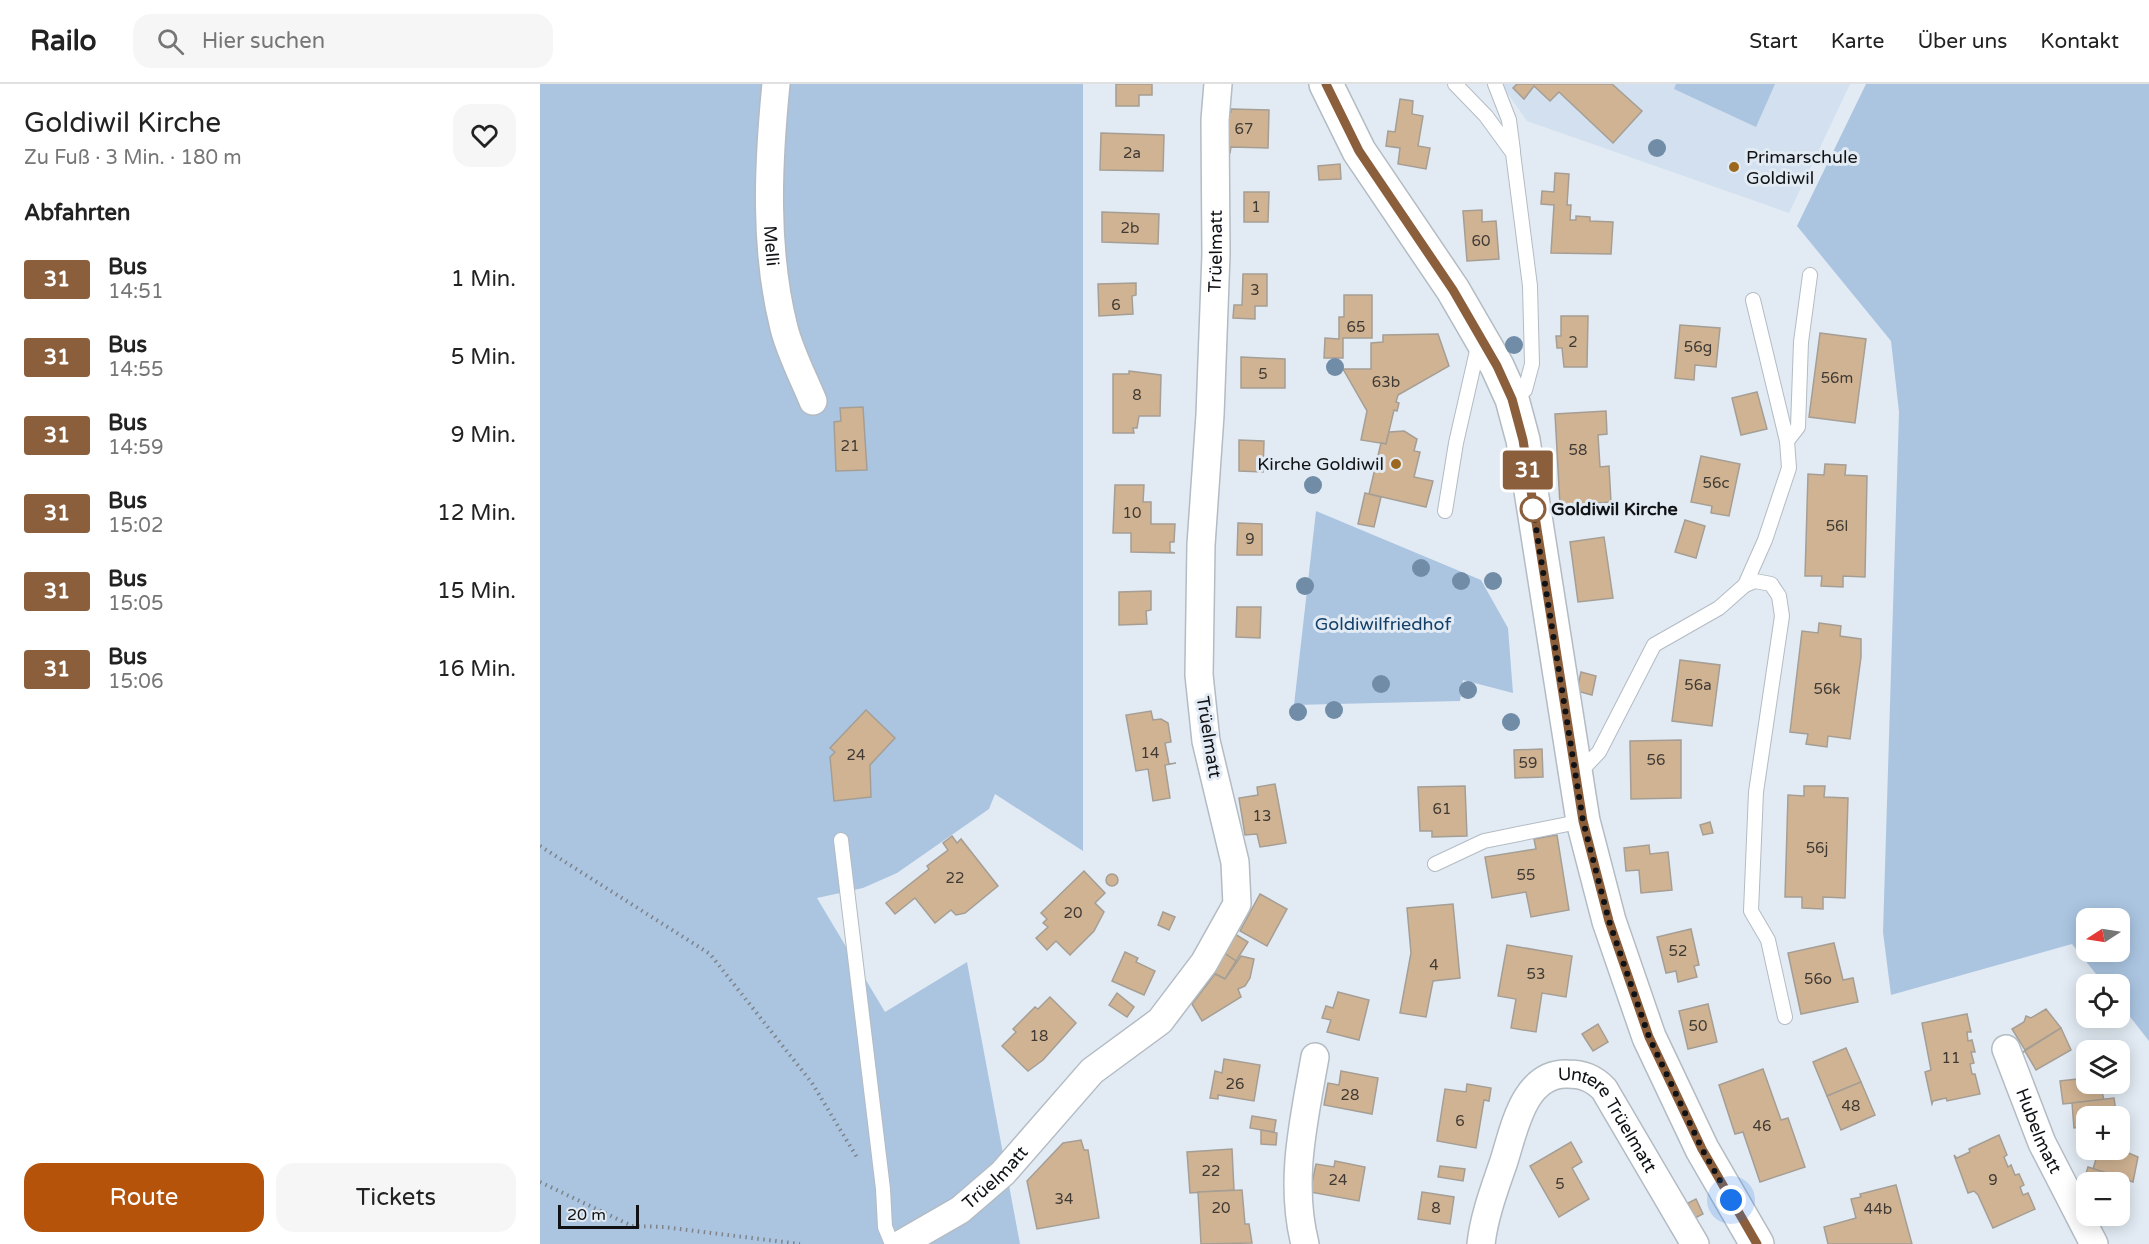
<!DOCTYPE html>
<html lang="de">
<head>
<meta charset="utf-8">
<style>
	body { margin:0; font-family:"Varela Round",sans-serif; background:#f6f6f6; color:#222; height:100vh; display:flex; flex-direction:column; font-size:22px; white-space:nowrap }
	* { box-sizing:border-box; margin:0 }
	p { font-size:20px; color:#767676 }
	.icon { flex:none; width:33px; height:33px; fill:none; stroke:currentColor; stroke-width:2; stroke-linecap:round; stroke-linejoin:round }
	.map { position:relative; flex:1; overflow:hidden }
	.details { display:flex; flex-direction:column; background:#fff; width:540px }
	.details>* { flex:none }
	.badge { padding:0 12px; border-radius:4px; font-size:21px; line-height:39px }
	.needle { width:39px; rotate:258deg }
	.controls { position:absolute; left:1536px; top:824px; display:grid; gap:12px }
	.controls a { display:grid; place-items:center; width:54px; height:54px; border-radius:12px; background:#fff; box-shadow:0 3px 15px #0003; font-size:30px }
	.scale { position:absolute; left:18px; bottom:15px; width:81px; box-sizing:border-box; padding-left:6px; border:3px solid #101215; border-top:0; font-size:16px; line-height:21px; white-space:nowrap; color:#101215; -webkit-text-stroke:4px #e2ebf4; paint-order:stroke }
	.you { position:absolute; width:30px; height:30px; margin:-15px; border:4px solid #fff; border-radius:50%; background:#1a73e8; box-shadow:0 0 0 9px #1a73e833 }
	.map>.badge { position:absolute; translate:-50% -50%; box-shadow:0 0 0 3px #fff }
	h2 { padding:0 24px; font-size:22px; line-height:54px }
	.round { display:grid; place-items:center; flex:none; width:63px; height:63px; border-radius:18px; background:#f6f6f6 }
	.head { display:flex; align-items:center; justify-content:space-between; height:102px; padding:0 24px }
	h1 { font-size:28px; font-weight:600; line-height:45px }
	.cta { display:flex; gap:12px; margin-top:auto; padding:12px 24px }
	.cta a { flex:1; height:69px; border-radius:18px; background:#b45309; color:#fff; font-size:24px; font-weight:600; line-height:69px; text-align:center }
	.cta a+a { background:#f6f6f6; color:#222 }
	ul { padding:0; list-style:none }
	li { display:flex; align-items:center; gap:18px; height:78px; padding:0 24px }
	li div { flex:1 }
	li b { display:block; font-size:22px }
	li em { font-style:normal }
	li .badge { min-width:66px; font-weight:700; text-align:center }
	header { display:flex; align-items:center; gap:36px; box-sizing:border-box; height:84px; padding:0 30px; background:#fff; border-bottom:2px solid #e0e0e0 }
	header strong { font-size:28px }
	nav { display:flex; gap:33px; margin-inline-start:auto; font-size:21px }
	.search { width:420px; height:54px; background:#f6f6f6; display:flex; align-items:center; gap:15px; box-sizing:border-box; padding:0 21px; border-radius:18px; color:#767676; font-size:22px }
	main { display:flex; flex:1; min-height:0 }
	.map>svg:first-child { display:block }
	.built { fill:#d2e0ef }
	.green { fill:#abc5e1; fill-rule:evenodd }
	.building { fill:#d0b393; stroke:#a59e95; stroke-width:1.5 }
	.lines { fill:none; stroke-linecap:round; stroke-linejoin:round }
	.service-casing { stroke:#b3bbc3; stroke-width:16 }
	.minor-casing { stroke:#b3bbc3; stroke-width:30 }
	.tertiary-casing { stroke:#b3bbc3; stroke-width:36 }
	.path { stroke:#7e838a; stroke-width:4; stroke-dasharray:1.5 4.5; stroke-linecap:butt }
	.service { stroke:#fff; stroke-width:14 }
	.minor { stroke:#fff; stroke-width:27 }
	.tertiary { stroke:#fff; stroke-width:33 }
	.tree { fill:#708ca7 }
	.line-casing { stroke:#fff; stroke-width:14 }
	.line { stroke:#8b5e3c; stroke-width:9 }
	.walk { stroke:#101215; stroke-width:6; stroke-dasharray:0 10.8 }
	.poi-dot { fill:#9c681e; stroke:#e2ebf4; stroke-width:2 }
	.stop-dot { fill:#fff; stroke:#8b5e3c; stroke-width:3 }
	.labels { text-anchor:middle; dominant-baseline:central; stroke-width:6; stroke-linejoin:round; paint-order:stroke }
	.number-label { font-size:15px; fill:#403a34 }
	.poi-label { font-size:18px; fill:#101215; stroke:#e2ebf4; text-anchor:start }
	.street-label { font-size:18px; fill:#101215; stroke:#e2ebf4 }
	.stop-label { font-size:18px; font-weight:bold; fill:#101215; stroke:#e2ebf4; text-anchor:start }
	.park-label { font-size:18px; fill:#133f68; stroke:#e2ebf4 }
</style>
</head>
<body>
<header>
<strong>Railo</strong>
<div class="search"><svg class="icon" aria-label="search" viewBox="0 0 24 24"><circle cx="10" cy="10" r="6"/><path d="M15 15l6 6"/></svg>Hier suchen</div>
<nav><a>Start</a><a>Karte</a><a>Über uns</a><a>Kontakt</a></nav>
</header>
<main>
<section class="details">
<div class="head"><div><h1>Goldiwil Kirche</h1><p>Zu Fuß · 3 Min. · 180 m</p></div><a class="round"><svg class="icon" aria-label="heart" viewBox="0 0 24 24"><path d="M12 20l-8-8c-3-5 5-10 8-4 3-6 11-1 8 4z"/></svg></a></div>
<h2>Abfahrten</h2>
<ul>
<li><span class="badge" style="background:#8b5e3c;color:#fff">31</span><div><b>Bus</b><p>14:51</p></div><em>1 Min.</em></li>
<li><span class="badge" style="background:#8b5e3c;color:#fff">31</span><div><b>Bus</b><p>14:55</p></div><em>5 Min.</em></li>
<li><span class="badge" style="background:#8b5e3c;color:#fff">31</span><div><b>Bus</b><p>14:59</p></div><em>9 Min.</em></li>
<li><span class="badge" style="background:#8b5e3c;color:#fff">31</span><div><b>Bus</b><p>15:02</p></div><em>12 Min.</em></li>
<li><span class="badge" style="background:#8b5e3c;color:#fff">31</span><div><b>Bus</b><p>15:05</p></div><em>15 Min.</em></li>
<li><span class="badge" style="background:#8b5e3c;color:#fff">31</span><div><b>Bus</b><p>15:06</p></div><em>16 Min.</em></li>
</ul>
<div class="cta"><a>Route</a><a>Tickets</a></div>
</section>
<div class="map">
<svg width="1609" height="1160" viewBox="0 0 1609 1160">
	<rect width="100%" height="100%" fill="#e2ebf4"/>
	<polygon class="built" points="961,0 1310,0 1249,129 987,37"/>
	<g class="green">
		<polygon points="0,0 543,0 543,767 455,710 449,725 357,789 323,804 277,814 345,928 427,878 480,1160 0,1160"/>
		<polygon points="1136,0 1235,0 1216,43 1134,5"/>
		<path d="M1326,0H1609V957L1580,920V900H1564L1532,860L1351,911L1343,848L1359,328L1351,257L1257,142ZM1546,834H1580V867H1546Z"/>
		<polygon points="776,427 941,496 968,544 973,609 923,596 920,617 754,621"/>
	</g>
	<g class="building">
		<polygon points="576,0 612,0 612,11 599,11 599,22 576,22"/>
		<polygon points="977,0 1072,0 1102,27 1073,59 1019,8 1010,17 994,2 984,15 973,4"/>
		<polygon points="860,15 873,17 872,30 883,32 878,62 890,64 886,85 858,80 860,64 846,62 848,47 855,48"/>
		<polygon points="691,25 729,26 728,64 691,63 690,69 679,69 680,28 691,28"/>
		<polygon points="561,49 624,51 623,87 560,86"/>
		<polygon points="800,80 801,95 779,96 778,82"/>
		<polygon points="1015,89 1029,90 1027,121 1031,121 1030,136 1036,136 1036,132 1050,133 1050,137 1073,138 1071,170 1011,169 1014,121 1001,120 1002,107 1014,108"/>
		<polygon points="704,108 729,108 728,138 704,138"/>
		<polygon points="942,126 942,138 956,137 959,175 927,177 923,127"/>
		<polygon points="562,128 619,130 618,160 562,158"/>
		<polygon points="703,190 727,190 727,222 715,222 715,235 693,234 694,221 702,221"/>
		<polygon points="596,199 596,211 592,212 593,230 559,232 558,200"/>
		<polygon points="804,211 832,211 832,254 803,254 803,274 784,274 785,254 799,255 799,233 804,233"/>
		<polygon points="1021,232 1048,232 1047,283 1024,283 1022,264 1017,264 1016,252 1021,252"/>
		<polygon points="1140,241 1180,244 1176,283 1155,281 1154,296 1135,294"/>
		<polygon points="1280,249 1326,255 1315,339 1269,333"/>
		<polygon points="898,250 909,282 858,311 856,318 859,319 857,327 854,326 846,360 821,356 827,327 803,285 831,285 831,259 843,258 843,251"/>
		<polygon points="701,273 745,275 745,304 701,304"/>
		<polygon points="589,287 621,291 620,332 599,332 597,344 593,344 594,349 573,349 573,290 589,290"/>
		<polygon points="1217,308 1227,345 1201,351 1192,314"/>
		<polygon points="323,323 327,386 296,387 294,338 301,337 300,324"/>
		<polygon points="1066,327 1067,350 1058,351 1060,383 1069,382 1071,418 1020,421 1015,330"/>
		<polygon points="864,347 877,355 874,367 880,368 874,393 893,397 886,423 829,410 841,359 846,360 849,348"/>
		<polygon points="699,356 724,357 723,388 699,387"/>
		<polygon points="1161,372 1200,380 1189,432 1171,429 1172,422 1151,418"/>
		<polygon points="1285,380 1306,381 1305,391 1327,392 1325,493 1303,492 1303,503 1281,502 1282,492 1265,492 1268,390 1284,391"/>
		<polygon points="575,401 604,401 603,418 611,418 611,440 635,440 634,458 630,458 630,468 635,469 591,468 591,449 573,449"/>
		<polygon points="825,409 841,413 834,443 818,440"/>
		<polygon points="1145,436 1165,442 1156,474 1135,468"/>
		<polygon points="698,439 722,440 722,471 697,471"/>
		<polygon points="1064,453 1073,514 1038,518 1030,458"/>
		<polygon points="611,507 611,526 606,527 607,540 579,541 579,508"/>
		<polygon points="697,523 721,523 720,554 696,553"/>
		<polygon points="1279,539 1301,542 1300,552 1321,555 1321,573 1310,655 1288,652 1287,663 1266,660 1268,650 1250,648 1262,547 1278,549"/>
		<polygon points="1140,576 1180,581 1172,642 1132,637"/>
		<polygon points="1041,588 1056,592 1052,611 1037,607"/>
		<polygon points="326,626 355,654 330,681 331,713 294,717 290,673 295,668 290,664"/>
		<polygon points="611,627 613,636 621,635 628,639 631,658 625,659 629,680 636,679 625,681 630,714 613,717 608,685 596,687 586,631"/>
		<polygon points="1141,656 1141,714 1091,715 1090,657"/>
		<polygon points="1002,665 1003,693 975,694 974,666"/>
		<polygon points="735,700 746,759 720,763 717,750 705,751 699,714 718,711 717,703"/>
		<polygon points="925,702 927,752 892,753 892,747 880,747 878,703"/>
		<polygon points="1264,702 1285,702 1284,713 1308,714 1305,814 1283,813 1283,825 1262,824 1262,813 1245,813 1248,711 1264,712"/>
		<polygon points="1170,738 1173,749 1163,751 1160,741"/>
		<polygon points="1017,751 1029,826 991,833 986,808 952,814 945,773 996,765 994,755"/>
		<polygon points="412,752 417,759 421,755 458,802 425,829 416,831 411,826 395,839 375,814 355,830 346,819 389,785 387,782 408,766 403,759"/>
		<polygon points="1109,761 1110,770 1128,768 1132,806 1101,809 1099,786 1086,787 1084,764"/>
		<polygon points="544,787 565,809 555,819 564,828 554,847 530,871 516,857 507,866 496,854 508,843 503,839 507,835 501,829"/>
		<circle cx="572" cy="796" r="6"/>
		<polygon points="720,810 747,825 727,862 700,847"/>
		<polygon points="913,820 920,894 893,897 886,933 860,929 871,869 867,824"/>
		<polygon points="623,828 635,833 629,846 618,841"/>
		<polygon points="1151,845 1159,881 1154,882 1157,893 1138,898 1136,887 1126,889 1117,853"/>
		<polygon points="690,847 708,858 696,877 678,865"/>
		<polygon points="1294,859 1303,896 1313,894 1318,918 1261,930 1248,869"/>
		<polygon points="967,861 1032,872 1026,913 1002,909 996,948 971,944 976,915 958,912"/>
		<polygon points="678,865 696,877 685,895 666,885"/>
		<polygon points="585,868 598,874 596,878 615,887 604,911 572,897"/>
		<polygon points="701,872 714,875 710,894 705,902 698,905 701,913 662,937 652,920 675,890 685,895"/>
		<polygon points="798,908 829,916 819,956 787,948 791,936 782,934 786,922 793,924"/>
		<polygon points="577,909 594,923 587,933 569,921"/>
		<polygon points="510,913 536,939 503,976 488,987 462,962 476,948 473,945 495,923 498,925"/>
		<polygon points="1168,920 1177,958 1148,965 1139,927"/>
		<polygon points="1506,925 1521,944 1485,966 1472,945 1484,938 1486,932 1491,934"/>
		<polygon points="1427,930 1431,948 1427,948 1428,957 1432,956 1435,968 1431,968 1434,979 1430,980 1432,990 1435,990 1440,1010 1407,1017 1406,1014 1393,1017 1392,1020 1385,988 1391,986 1382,939"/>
		<polygon points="1058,940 1068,958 1053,967 1042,950"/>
		<polygon points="1521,944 1531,966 1496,986 1485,967 1480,970"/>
		<polygon points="1306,964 1321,998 1287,1012 1273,978"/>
		<polygon points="684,975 720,981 714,1017 678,1011 678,1015 670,1014 675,987 682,989"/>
		<polygon points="1223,985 1241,1036 1248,1034 1265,1083 1220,1098 1203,1048 1195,1050 1179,1001"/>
		<polygon points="801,987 838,994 832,1030 784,1021 788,999 799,1001"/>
		<polygon points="1546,994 1546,999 1560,999 1564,1016 1523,1020 1520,997"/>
		<polygon points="1321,998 1335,1031 1301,1046 1287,1012"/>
		<polygon points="927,1000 951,1004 949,1017 944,1016 936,1064 897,1057 905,1005 926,1008"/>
		<polygon points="1574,1014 1576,1028 1572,1028 1573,1032 1546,1032 1546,1042 1534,1044 1532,1019"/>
		<polygon points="712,1032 736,1036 734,1048 710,1044"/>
		<polygon points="721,1046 737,1049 736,1061 721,1060"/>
		<polygon points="1459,1051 1467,1071 1464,1073 1468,1083 1471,1081 1475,1091 1479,1090 1484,1101 1480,1103 1483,1111 1488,1109 1495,1125 1453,1144 1438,1111 1434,1107 1428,1109 1414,1071 1417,1074 1430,1068 1429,1065"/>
		<polygon points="541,1056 544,1066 548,1066 559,1134 497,1145 487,1097 523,1059"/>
		<polygon points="1031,1058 1042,1078 1032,1084 1049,1115 1019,1133 990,1082"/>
		<polygon points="692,1065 694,1106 650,1109 647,1068"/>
		<polygon points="1559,1065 1579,1065 1598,1073 1593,1098 1553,1085"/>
		<polygon points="795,1077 825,1083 819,1117 770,1108 776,1080 794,1083"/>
		<polygon points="900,1082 925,1085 923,1097 898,1093"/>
		<polygon points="1548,1083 1589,1096 1580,1115 1580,1098 1546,1098 1546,1108 1541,1106"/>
		<polygon points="1356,1101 1372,1160 1288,1160 1284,1143 1316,1134 1311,1115 1321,1113 1320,1110"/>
		<polygon points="702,1106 705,1140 709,1140 712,1159 661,1160 658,1108"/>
		<polygon points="882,1108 914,1113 910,1140 878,1135"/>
		<polygon points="1156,1115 1163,1130 1155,1134 1148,1119"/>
	</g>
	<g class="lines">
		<g class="service-casing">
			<g id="service">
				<polyline points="915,0 946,32 973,69 990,202 992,280 985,306 972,315"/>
				<polyline points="955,0 969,36 973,67"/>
				<polyline points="1247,357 1258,343 1261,258 1270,191"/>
				<polyline points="905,427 916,359 939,258"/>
				<polyline points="1205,501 1215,497 1231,500 1239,512 1242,532 1216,708 1211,827 1228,856 1245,933"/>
				<polyline points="1038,690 1059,668 1114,561 1179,524 1205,501 1225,456 1249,384 1247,357 1213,216"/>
				<polyline points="301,756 343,1105 345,1143 352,1160"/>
				<polyline points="895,780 944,757 1043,737"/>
			</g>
		</g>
		<g class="minor-casing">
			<g id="minor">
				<path id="s1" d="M236,0C228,80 224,165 244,244C250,268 263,293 273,317"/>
				<path id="s2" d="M1466,965L1502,1059L1554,1160"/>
				<path id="s3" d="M361,1160L420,1126L463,1089L552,987L620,937L664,879L697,820L695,778L666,657L659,591L661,461L670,331L676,170L675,36L678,0"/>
				<path d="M765,1160C749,1097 764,1036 775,973"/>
				<path id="s4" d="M941,1160C944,1133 954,1106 963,1080C974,1047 983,989 1027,990C1043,990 1053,994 1064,1005L1155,1160"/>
			</g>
		</g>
		<g class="tertiary-casing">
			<polyline id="tertiary" points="786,0 819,67 913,206 957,282 972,315 983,356 1043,737 1069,837 1109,953 1162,1065 1217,1160"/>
		</g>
		<g class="path">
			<polyline points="0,762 170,870 272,999 318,1075"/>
			<polyline points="0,1098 92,1142 124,1143 260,1160"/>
		</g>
		<use href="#service" class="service"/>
		<use href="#minor" class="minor"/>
		<use href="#tertiary" class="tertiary"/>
	</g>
	<g class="tree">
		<circle cx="1117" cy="64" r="9"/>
		<circle cx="974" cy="261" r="9"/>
		<circle cx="795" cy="283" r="9"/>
		<circle cx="773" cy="401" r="9"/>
		<circle cx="881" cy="484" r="9"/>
		<circle cx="921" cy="497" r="9"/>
		<circle cx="953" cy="497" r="9"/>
		<circle cx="765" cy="502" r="9"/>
		<circle cx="841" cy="600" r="9"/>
		<circle cx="928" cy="606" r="9"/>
		<circle cx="794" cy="626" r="9"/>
		<circle cx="758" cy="628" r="9"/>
		<circle cx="971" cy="638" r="9"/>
	</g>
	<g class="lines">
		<g class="line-casing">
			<polyline id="line" points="786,0 819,67 913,206 957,282 972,315 983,356 1043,737 1069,837 1109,953 1162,1065 1217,1160"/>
		</g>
		<use href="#line" class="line"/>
		<polyline class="walk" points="993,425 1043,737 1069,837 1109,953 1162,1065 1191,1116"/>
	</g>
	<g class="poi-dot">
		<circle cx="1194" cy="83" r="6"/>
		<circle cx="856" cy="380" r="6"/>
	</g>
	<circle class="stop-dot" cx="993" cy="425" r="12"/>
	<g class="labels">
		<g class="number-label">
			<text x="704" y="45">67</text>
			<text x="592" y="69">2a</text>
			<text x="716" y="123">1</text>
			<text x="590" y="144">2b</text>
			<text x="941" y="157">60</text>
			<text x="715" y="206">3</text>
			<text x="576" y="221">6</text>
			<text x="816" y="243">65</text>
			<text x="1033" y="258">2</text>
			<text x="1158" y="263">56g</text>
			<text x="723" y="290">5</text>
			<text x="1297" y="294">56m</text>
			<text x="846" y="298">63b</text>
			<text x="597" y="311">8</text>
			<text x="310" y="362">21</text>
			<text x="1038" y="366">58</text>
			<text x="1176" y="399">56c</text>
			<text x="592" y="429">10</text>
			<text x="1297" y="442">56l</text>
			<text x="710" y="455">9</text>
			<text x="1158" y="601">56a</text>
			<text x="1287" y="605">56k</text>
			<text x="610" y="669">14</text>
			<text x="316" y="671">24</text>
			<text x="1116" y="676">56</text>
			<text x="988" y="679">59</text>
			<text x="902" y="725">61</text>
			<text x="722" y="732">13</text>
			<text x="1277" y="764">56j</text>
			<text x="986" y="791">55</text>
			<text x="415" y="794">22</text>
			<text x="533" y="829">20</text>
			<text x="1138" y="867">52</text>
			<text x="894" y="881">4</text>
			<text x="996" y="890">53</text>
			<text x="1278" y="895">56o</text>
			<text x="1158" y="942">50</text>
			<text x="499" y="952">18</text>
			<text x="1411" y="974">11</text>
			<text x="695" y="1000">26</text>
			<text x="810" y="1011">28</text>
			<text x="1311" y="1022">48</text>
			<text x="920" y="1037">6</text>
			<text x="1222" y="1042">46</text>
			<text x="671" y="1087">22</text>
			<text x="798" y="1096">24</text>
			<text x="1453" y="1096">9</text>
			<text x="1020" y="1100">5</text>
			<text x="524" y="1115">34</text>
			<text x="681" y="1124">20</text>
			<text x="896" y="1124">8</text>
			<text x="1338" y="1125">44b</text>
		</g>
		<g class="poi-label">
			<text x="1206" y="73">Primarschule<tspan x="1206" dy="21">Goldiwil</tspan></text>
			<text x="844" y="380" text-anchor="end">Kirche Goldiwil</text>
		</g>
		<g class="street-label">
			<text stroke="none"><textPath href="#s1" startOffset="162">Melli</textPath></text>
			<text stroke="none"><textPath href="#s3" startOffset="1142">Trüelmatt</textPath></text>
			<text transform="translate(669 653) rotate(81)">Trüelmatt</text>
			<text stroke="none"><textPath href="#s4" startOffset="266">Untere Trüelmatt</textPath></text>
			<text stroke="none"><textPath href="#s2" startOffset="88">Hubelmatt</textPath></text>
			<text stroke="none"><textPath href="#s3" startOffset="116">Trüelmatt</textPath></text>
		</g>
		<g class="stop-label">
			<text x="1011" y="425">Goldiwil Kirche</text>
		</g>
		<g class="park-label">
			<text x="843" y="540">Goldiwilfriedhof</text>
		</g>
	</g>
</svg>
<div class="controls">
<a><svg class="needle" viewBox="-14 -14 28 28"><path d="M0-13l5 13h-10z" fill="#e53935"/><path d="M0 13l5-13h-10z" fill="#767676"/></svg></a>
<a><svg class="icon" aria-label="locate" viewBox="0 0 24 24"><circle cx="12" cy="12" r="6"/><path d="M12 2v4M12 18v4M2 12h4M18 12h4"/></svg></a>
<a><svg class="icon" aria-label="layers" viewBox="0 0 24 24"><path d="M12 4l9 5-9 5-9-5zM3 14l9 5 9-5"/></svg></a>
<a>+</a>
<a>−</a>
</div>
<div class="scale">20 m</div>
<div class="you" style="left:1191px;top:1116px"></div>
<b class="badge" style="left:988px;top:386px;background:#8b5e3c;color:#fff">31</b>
</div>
</main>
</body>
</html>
